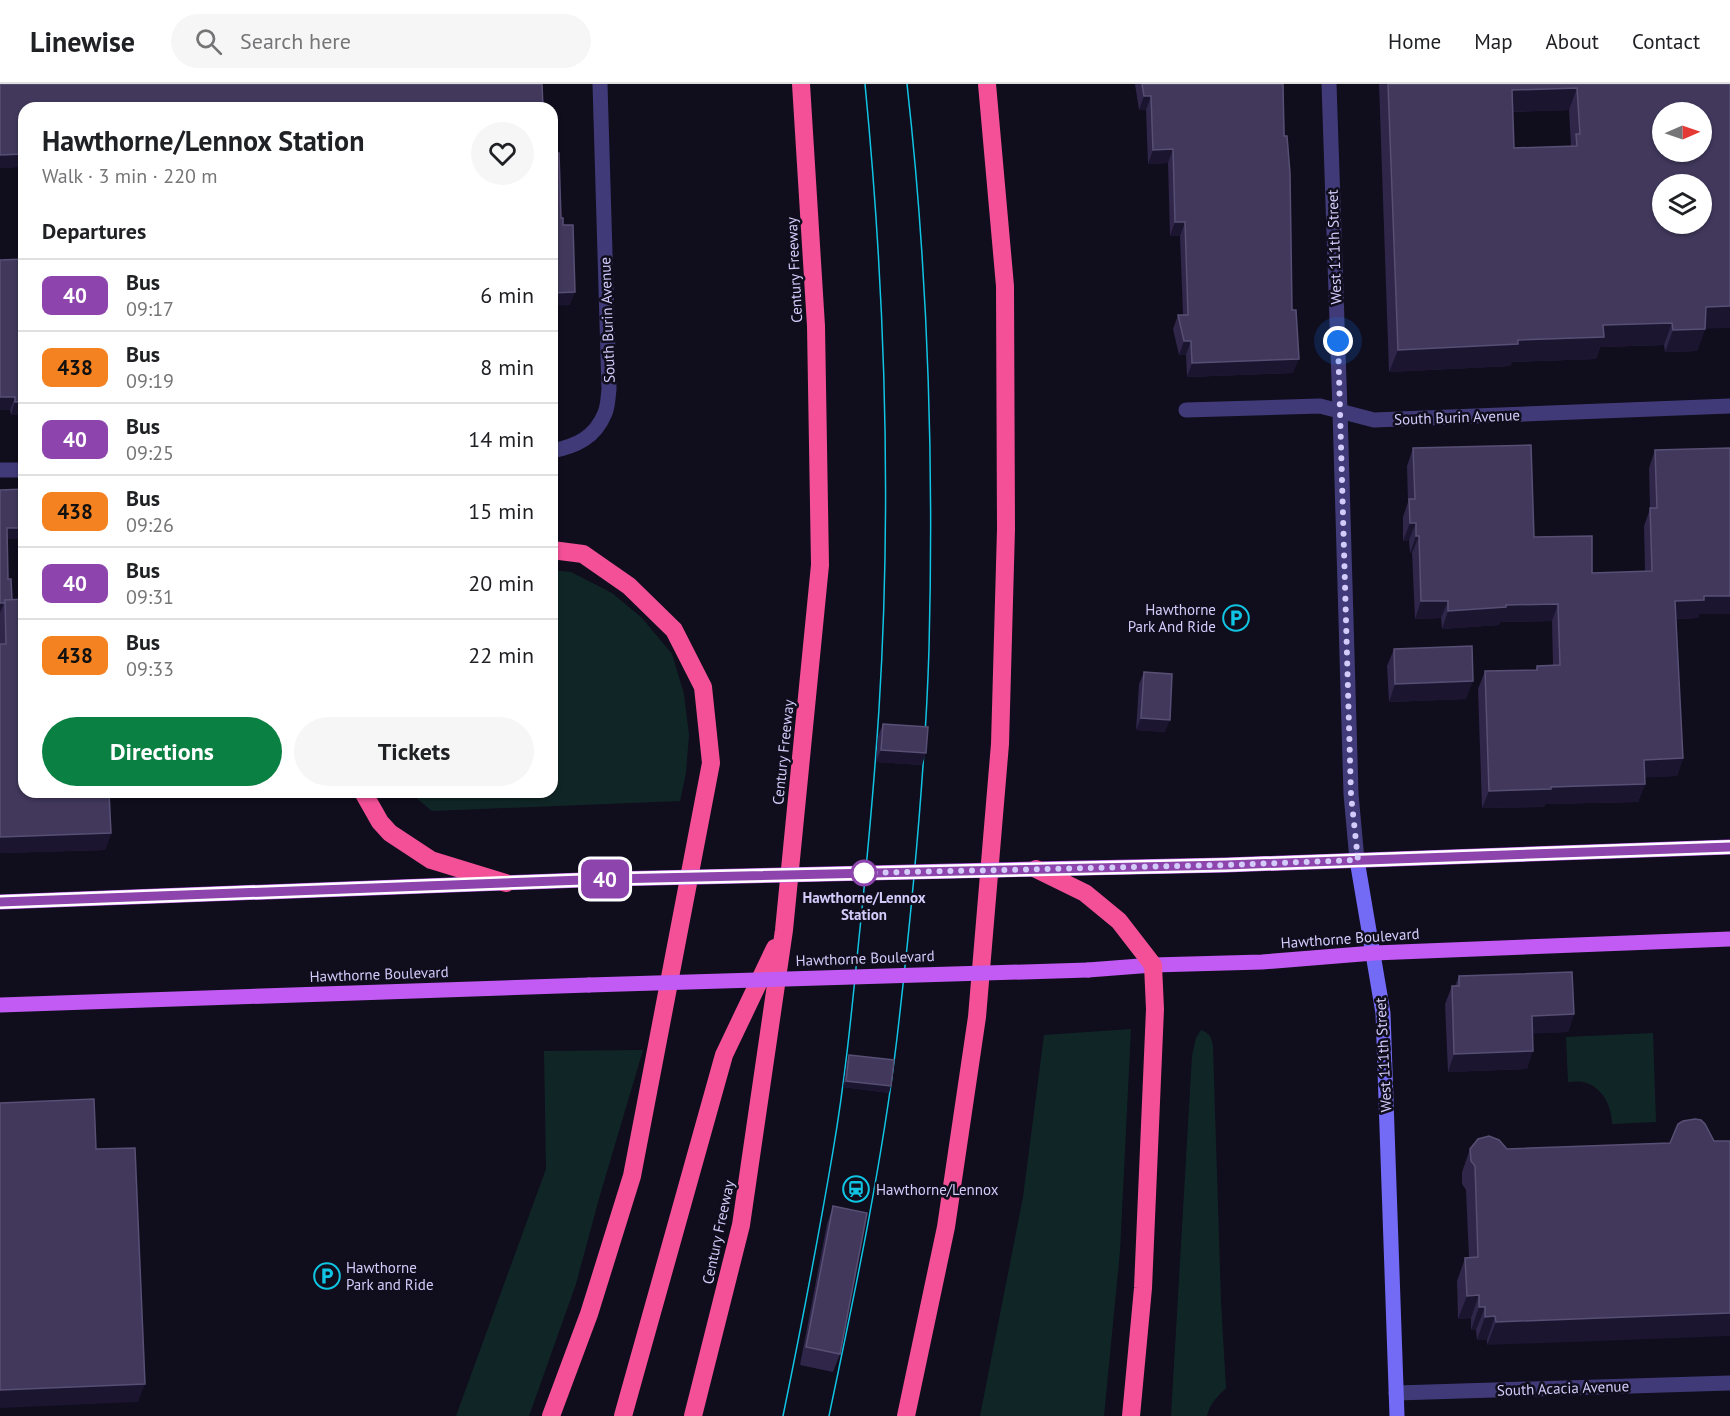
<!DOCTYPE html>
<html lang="en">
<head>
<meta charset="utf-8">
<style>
	body { margin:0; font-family:"PT Sans",sans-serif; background:#f6f6f6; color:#202124; height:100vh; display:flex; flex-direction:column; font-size:22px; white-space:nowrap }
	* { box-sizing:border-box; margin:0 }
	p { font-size:20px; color:#757577 }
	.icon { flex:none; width:33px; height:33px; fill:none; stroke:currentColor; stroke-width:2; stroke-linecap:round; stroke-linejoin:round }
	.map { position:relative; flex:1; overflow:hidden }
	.details { position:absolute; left:18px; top:18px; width:540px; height:696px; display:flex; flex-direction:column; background:#fff; border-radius:18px; box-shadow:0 2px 4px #0004 }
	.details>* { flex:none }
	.badge { padding:0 12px; border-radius:9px; font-size:21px; line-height:39px }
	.needle { width:39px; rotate:88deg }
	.buttons { position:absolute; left:1652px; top:18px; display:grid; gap:12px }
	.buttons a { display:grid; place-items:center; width:60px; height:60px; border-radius:50%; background:#fff; box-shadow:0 2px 4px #0004; font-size:30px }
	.you { position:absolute; width:30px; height:30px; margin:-15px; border:4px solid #fff; border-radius:50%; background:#1a73e8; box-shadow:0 0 0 9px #1a73e833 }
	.map>.badge { position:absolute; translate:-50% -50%; box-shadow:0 0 0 3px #fff }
	h2 { padding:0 24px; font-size:22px; line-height:54px }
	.round { display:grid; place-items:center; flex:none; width:63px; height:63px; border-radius:32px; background:#f6f6f6 }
	.summary { display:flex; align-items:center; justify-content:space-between; height:102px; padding:0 24px }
	h1 { font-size:28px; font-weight:700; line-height:45px }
	.cta { display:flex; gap:12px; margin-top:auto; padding:12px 24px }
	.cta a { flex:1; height:69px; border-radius:36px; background:#0b8043; color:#fff; font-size:24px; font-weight:700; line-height:69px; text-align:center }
	.cta a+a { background:#f6f6f6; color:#202124 }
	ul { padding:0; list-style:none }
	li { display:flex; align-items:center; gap:18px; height:72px; padding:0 24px; border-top:2px solid #e0e0e0 }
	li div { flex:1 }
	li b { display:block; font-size:22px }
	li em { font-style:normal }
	li .badge { min-width:66px; font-weight:700; text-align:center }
	header { display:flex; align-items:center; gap:36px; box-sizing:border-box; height:84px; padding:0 30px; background:#fff; border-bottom:2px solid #e0e0e0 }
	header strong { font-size:28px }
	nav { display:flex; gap:33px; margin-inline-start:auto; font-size:21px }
	.search { width:420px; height:54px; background:#f6f6f6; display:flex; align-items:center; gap:15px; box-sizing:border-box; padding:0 21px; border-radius:33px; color:#757577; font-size:22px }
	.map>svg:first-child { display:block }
	.green { fill:#102626 }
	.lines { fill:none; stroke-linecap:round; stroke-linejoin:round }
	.street { stroke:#403b78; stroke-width:15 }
	.secondary { stroke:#736af5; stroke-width:15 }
	.primary { stroke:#c15bf3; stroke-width:15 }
	.highway { stroke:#f35097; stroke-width:18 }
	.tram { stroke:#10c5e3; stroke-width:1.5 }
	.primary-bridge { stroke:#c15bf3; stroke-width:15 }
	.wall { fill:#2f2649; fill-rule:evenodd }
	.shaded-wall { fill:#1b1530 }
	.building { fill:#41385c; stroke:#584f75; stroke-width:1.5; fill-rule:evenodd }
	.line-casing { stroke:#fff; stroke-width:14 }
	.line { stroke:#8e44ad; stroke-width:9 }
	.walk { stroke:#d3ccfb; stroke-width:6; stroke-dasharray:0 10.8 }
	.stop-dot { fill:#fff; stroke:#8e44ad; stroke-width:3 }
	.labels { text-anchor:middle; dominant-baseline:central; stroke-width:5; stroke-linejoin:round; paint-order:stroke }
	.street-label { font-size:15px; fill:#d3ccfb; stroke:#100d1d }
	.poi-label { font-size:15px; fill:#d3ccfb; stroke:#100d1d; text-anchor:start }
	.stop-label { font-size:15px; font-weight:bold; fill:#d3ccfb; stroke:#100d1d }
</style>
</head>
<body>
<header>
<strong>Linewise</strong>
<div class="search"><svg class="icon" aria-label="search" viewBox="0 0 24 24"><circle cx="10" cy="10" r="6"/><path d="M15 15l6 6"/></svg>Search here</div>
<nav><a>Home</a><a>Map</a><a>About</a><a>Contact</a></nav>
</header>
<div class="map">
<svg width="1730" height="1332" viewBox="0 0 1730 1332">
	<rect width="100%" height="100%" fill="#100d1d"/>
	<g class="green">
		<polygon points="552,486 571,488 612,509 642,534 672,570 684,610 689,651 686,689 680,717 432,727 409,708 552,708"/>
		<polygon points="1131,945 1120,1167 1104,1332 980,1332 1023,1113 1044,951"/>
		<path d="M1201,946C1210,949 1212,954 1213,963L1221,1218L1226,1304C1217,1313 1210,1319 1207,1332H1171L1192,972L1196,954Z"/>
		<path d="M1653,949L1656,1038L1612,1040C1612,1022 1602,1002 1583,998C1578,997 1573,998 1568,998L1566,953Z"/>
		<polygon points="643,966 598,1118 576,1200 529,1332 456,1332 546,1085 544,967"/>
	</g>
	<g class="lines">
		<g class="street">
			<polyline points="1329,0 1340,327 1351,710 1357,776"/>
			<polyline points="1186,326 1320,322 1374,336 1730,322"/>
			<path d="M552,367C576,362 595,354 605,329C608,322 608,313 609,305L600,0"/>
			<polyline points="0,386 24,386"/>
			<polyline points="1396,1309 1730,1299"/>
		</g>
		<polyline class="secondary" points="1357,776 1383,929 1397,1332"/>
		<g class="primary">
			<polyline points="1036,785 1226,781 1730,763"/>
			<polyline points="0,818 610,795"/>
			<polyline points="1088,886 1153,881 1262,878 1374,869 1730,855"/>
			<polyline points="0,921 589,901"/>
		</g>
		<g class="highway">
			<polyline points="363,708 380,738 390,749 431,776 506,799"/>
			<polyline points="1036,785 1085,809 1119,837 1153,881 1155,925 1143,1204 1131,1332"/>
			<polyline points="551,1332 589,1230 632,1092 711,679 703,603 674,546 629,502 583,470 552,466"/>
			<polyline points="623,1332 724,971 775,864"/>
			<polyline points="693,1332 741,1141 784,846 820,481 816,242 801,0"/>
			<polyline points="906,1332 946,1143 977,933 1000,660 1006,445 1005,202 987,0"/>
		</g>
		<g class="tram">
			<path d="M783,1332C801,1244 818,1156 833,1067C845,997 852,925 859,854C867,778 874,702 879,625C892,417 885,207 865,0"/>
			<path d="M829,1332C855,1208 882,1080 897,954C912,825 925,695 929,565C934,376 928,188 907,0"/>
		</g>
		<g class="primary-bridge">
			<polyline points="610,795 1036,785"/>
			<polyline points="589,901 1088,886"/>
		</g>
	</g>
	<g class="wall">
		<polygon points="0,0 24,24 24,134 21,134 18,83 0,84"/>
		<polygon points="1135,0 1283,0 1293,289 1187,293 1186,271 1179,271 1173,245 1178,231 1183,231 1180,152 1170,152 1168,79 1148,80 1146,26 1139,26"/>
		<path d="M1379,0H1730L1705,245L1697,267L1665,268L1664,261L1600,263L1596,275L1512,278L1510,282L1389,288ZM1569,26L1571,62L1514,64L1512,28Z"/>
		<polygon points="24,175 24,331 11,331 10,326"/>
		<polygon points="1413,364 1534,453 1592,489 1645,487 1644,442 1650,425 1649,384 1655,366 1699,530 1698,534 1676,535 1683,674 1677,692 1644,693 1645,700 1638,718 1545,720 1544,723 1482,724 1478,605 1485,587 1536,586 1537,582 1553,582 1552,537 1500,538 1499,541 1442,545 1441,534 1415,535 1412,469 1410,469 1409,456 1403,457 1403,433 1408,418 1407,382"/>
		<polygon points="0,406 7,455 8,495 24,708 111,749 105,766 0,769"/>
		<polygon points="1394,565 1466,615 1389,618 1387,582"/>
		<polygon points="1144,588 1165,648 1136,646 1139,600"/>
		<polygon points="883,640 922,681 876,678 878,652"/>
		<polygon points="1459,892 1574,930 1568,948 1533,949 1527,985 1448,988 1445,920 1452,902 1455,902"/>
		<polygon points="849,971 889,1009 843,1003 847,977"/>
		<polygon points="1695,1035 1487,1261 1487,1256 1477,1256 1476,1246 1471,1246 1471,1234 1458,1235 1457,1197 1465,1174 1469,1174 1466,1106 1462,1100 1462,1088 1470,1065 1507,1065 1670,1059"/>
		<polygon points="833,1122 840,1270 833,1288 800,1281 827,1140"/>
	</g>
	<g class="shaded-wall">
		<polygon points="1577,4 1569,26 1504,28 1512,6"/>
		<polygon points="1144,12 1151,12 1146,26 1139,26"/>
		<polygon points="1173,65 1168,79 1148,80 1153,66"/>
		<polygon points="23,70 18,83 0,84 0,71"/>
		<polygon points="24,125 24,134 21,134"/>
		<polygon points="1175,138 1185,138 1180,152 1170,152"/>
		<polygon points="575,208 570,221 552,222 552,209"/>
		<polygon points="1730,222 1730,244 1698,245 1706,223"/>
		<polygon points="1672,239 1664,261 1600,263 1596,275 1512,278 1510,282 1389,288 1398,266 1518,256 1603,241"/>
		<polygon points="1705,245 1697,267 1665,268 1673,246"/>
		<polygon points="1184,257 1191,257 1186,271 1179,271"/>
		<polygon points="1299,275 1293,289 1187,293 1192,279"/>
		<polygon points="0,313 15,313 10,326 0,326"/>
		<polygon points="15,318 24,318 24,331 11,331"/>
		<polygon points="1410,439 1416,439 1409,456 1403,457"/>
		<polygon points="7,444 24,444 24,455 2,455"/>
		<polygon points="1416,452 1419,452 1412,469 1410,469"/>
		<polygon points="1704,512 1730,512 1730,530 1699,530 1698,534 1669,535 1675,517"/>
		<polygon points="1421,517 1448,517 1441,534 1415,535"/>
		<polygon points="0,519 4,519 0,529"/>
		<polygon points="1558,520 1552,537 1500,538 1499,541 1442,545 1448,527 1506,521"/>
		<polygon points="1473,597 1466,615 1389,618 1395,600"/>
		<polygon points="1141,634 1170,636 1165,648 1136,646"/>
		<polygon points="881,666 926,669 922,681 876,678"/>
		<polygon points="1683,674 1677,692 1637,694 1644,676"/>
		<polygon points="1645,700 1638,718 1545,720 1544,723 1482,724 1489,707 1551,703"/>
		<polygon points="111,749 105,766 0,769 0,753"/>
		<polygon points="1574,930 1568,948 1525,950 1532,932"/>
		<polygon points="1533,967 1527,985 1448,988 1454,970"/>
		<polygon points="846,997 891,1002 889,1009 843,1003"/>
		<polygon points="1479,1211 1471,1234 1458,1235 1467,1212"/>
		<polygon points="1479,1223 1485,1223 1476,1246 1471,1246"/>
		<polygon points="1730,1229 1730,1252 1487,1261 1496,1238"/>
		<polygon points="1495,1232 1487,1256 1477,1256 1485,1233"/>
		<polygon points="145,1300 138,1318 0,1324 0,1306"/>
	</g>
	<g class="building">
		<polygon points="0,0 542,0 543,24 24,24 24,90 23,70 0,71"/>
		<polygon points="1142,0 1283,0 1284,52 1287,52 1290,89 1292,226 1296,226 1299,275 1192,279 1191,257 1184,257 1178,231 1188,231 1185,138 1175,138 1173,65 1153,66 1151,12 1144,12"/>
		<path d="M1388,0H1730V222L1706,223L1705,245L1673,246L1672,239L1603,241L1604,253L1518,256V260L1398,266ZM1577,4L1580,50H1576L1577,62L1514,64L1512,6ZM1662,28H1701V68H1662ZM1662,100H1701V140H1662Z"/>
		<polygon points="552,69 559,69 561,134 563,134 563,141 573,141 575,208 552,209"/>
		<polygon points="24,175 24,318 15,318 15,313 0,313 0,176"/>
		<polygon points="1531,361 1534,453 1592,452 1592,489 1652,487 1650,424 1657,424 1655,366 1730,364 1730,512 1704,512 1704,516 1675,517 1683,674 1644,676 1645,700 1551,703 1551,705 1489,707 1485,587 1537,586 1537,582 1560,581 1558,520 1506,521 1506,523 1448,527 1448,517 1421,517 1419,452 1416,452 1416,439 1410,439 1409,415 1415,415 1413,364"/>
		<polygon points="24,405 24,444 7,444 8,495 11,495 12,516 5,516 4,519 0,519 0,406"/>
		<polygon points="24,515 24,708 109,708 111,749 0,753 0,560 6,560 5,516"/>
		<polygon points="1472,562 1473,597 1395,600 1394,565"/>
		<polygon points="1144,588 1172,590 1170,636 1141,634"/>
		<polygon points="883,640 928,643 926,669 881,666"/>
		<polygon points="1572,888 1574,930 1532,932 1533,967 1454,970 1452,902 1459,902 1459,892"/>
		<polygon points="849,971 894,976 891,1002 846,997"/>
		<polygon points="94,1015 96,1065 135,1064 145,1300 0,1306 0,1019"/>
		<polygon points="1695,1035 1701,1036 1705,1040 1714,1057 1730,1057 1730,1229 1496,1238 1495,1232 1485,1233 1485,1223 1479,1223 1479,1211 1467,1212 1465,1174 1478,1173 1475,1082 1471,1077 1470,1065 1478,1055 1489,1052 1499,1056 1507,1065 1670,1059 1678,1040 1683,1037"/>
		<polygon points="833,1122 867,1129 840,1270 806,1263"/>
	</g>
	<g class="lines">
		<g class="line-casing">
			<polyline id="line" points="0,818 610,795 1226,781 1730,763"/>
		</g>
		<use href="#line" class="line"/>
		<polyline class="walk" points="864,789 1226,781 1358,776 1351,711 1338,257"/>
	</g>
	<defs>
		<g id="parking-ring" transform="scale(1.35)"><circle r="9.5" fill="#100d1d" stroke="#10c5e3" stroke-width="1.5"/><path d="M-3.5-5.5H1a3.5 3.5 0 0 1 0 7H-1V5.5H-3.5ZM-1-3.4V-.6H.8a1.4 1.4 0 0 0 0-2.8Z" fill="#10c5e3"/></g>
		<g id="station-ring" transform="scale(1.35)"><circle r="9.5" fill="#100d1d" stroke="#10c5e3" stroke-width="1.5"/><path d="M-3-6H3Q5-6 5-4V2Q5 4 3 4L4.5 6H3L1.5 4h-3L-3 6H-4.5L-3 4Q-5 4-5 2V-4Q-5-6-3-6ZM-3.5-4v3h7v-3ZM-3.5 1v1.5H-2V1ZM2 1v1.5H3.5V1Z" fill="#10c5e3"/></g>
	</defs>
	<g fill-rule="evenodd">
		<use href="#parking-ring" x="1236" y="534"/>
		<use href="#station-ring" x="856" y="1105"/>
		<use href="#parking-ring" x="327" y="1192"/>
	</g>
	<circle class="stop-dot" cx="864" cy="789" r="12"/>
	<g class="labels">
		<g class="street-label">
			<text transform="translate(1334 163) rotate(-92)">West 111th Street</text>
			<text transform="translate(794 186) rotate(-93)">Century Freeway</text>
			<text transform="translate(607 236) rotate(-92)">South Burin Avenue</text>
			<text transform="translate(1457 333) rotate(-2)">South Burin Avenue</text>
			<text transform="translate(783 668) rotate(-84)">Century Freeway</text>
			<text transform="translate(1350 854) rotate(-4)">Hawthorne Boulevard</text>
			<text transform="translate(865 874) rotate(-2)">Hawthorne Boulevard</text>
			<text transform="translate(379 890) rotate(-2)">Hawthorne Boulevard</text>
			<text transform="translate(1383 971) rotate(-93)">West 111th Street</text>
			<text transform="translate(718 1148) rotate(-78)">Century Freeway</text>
			<text transform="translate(1563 1304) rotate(-2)">South Acacia Avenue</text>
		</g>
		<g class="poi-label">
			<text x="1216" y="525" text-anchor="end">Hawthorne<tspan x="1216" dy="17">Park And Ride</tspan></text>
			<text x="876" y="1105">Hawthorne/Lennox</text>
			<text x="346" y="1183">Hawthorne<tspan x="346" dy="17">Park and Ride</tspan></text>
		</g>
		<g class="stop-label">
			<text x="864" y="813">Hawthorne/Lennox<tspan x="864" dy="17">Station</tspan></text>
		</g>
	</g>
</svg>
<div class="buttons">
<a><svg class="needle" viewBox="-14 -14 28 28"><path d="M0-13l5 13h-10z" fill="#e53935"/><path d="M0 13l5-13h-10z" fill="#757577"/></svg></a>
<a><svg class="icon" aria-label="layers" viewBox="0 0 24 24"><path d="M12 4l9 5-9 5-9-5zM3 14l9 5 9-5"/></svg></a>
</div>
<div class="you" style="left:1338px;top:257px"></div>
<b class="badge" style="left:605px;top:795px;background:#8e44ad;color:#fff">40</b>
<section class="details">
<div class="summary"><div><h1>Hawthorne/Lennox Station</h1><p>Walk · 3 min · 220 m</p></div><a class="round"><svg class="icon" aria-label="heart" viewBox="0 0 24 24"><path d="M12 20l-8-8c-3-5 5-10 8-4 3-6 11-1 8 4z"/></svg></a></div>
<h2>Departures</h2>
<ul>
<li><span class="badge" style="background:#8e44ad;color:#fff">40</span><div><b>Bus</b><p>09:17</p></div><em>6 min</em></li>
<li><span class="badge" style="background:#f58220;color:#111">438</span><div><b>Bus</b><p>09:19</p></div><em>8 min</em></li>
<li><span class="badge" style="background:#8e44ad;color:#fff">40</span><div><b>Bus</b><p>09:25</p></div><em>14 min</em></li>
<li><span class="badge" style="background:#f58220;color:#111">438</span><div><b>Bus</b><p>09:26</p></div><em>15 min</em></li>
<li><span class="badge" style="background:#8e44ad;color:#fff">40</span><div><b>Bus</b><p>09:31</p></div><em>20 min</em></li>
<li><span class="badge" style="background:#f58220;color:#111">438</span><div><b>Bus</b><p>09:33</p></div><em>22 min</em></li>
</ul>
<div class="cta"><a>Directions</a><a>Tickets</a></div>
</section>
</div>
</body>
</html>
